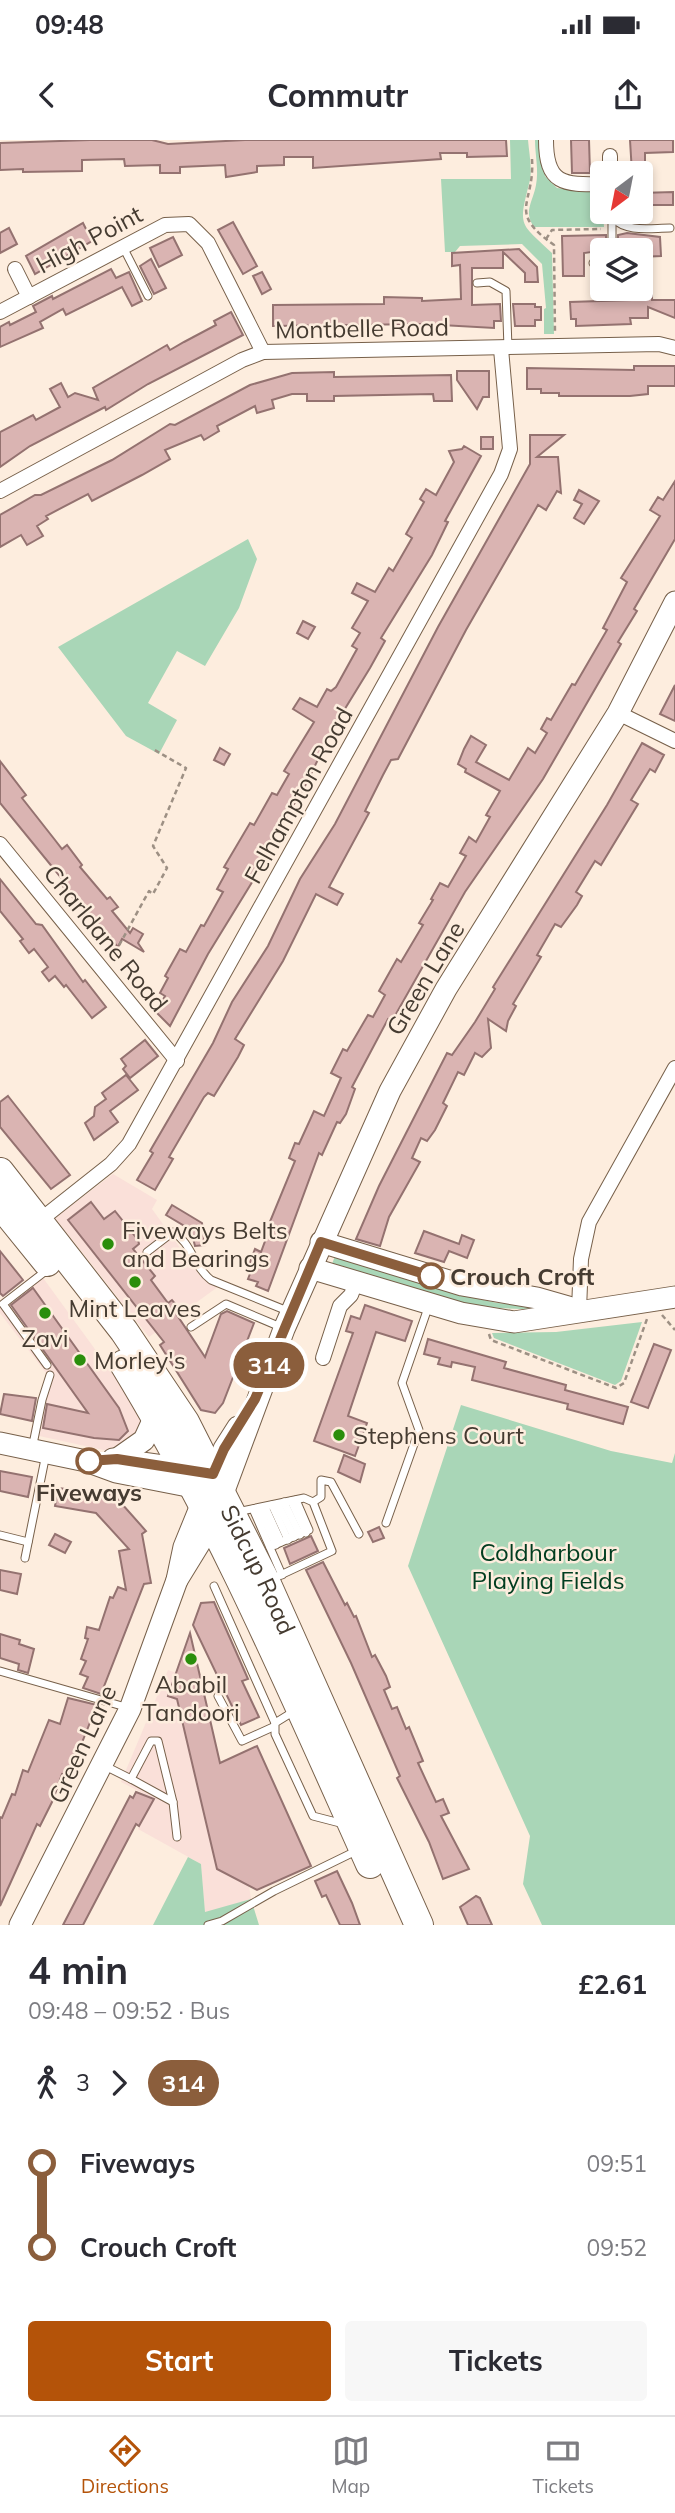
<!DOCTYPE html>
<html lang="en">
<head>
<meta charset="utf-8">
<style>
	body { margin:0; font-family:Mulish,sans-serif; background:#f7f7f7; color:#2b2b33; height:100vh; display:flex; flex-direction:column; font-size:26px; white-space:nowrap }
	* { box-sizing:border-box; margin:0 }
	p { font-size:23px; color:#7c7c81 }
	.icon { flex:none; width:38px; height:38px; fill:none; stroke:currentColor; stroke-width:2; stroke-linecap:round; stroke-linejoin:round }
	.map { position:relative; height:1785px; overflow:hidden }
	.drawer { display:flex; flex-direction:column; background:#fff; flex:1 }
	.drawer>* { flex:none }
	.badge { padding:0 14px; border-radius:23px; font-size:24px; line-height:46px }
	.needle { width:46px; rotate:212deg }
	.buttons { position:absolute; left:590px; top:21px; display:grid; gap:14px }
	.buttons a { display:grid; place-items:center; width:63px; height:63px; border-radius:7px; background:#fff; box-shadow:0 4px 10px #0003; font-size:35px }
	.map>.badge { position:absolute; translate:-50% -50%; box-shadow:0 0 0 4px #fff }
	.legs { display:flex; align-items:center; gap:10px; height:77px; padding:0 28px; font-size:23px }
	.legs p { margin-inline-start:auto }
	.overview { display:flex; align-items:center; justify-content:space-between; height:119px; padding:0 28px }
	h1 { font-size:38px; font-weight:700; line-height:52px }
	.action { display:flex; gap:14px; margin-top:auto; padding:14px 28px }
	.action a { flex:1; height:80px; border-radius:7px; background:#b45309; color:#fff; font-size:28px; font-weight:700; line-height:80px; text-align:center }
	.action a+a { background:#f7f7f7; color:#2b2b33 }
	ul { padding:0 28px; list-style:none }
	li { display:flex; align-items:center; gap:24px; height:84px; font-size:26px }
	li i { display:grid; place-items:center; width:10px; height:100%; margin:0 9px; background:currentColor }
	li i::after { content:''; width:18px; height:18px; margin:-9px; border:5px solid; border-radius:50%; background:#fff }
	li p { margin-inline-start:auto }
	li:first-child i { background:linear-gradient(#0000 50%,currentColor 0) }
	li:last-child i { background:linear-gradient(currentColor 50%,#0000 0) }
	.status { display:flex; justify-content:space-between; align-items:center; height:49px; padding:0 35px; background:#fff; direction:ltr }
	.status svg { height:19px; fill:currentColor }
	header { display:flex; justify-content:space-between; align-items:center; height:91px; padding:0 28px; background:#fff; font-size:32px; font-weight:700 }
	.tab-bar { display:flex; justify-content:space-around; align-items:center; height:98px; border-top:2px solid #e1e1e2; background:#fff; font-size:19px; color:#7c7c81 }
	.tab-bar a { display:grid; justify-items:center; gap:4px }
	.tab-bar .current { color:#b45309 }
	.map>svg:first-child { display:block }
	.commercial { fill:#fae0d9 }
	.green { fill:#a9d6b7 }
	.building { fill:#dab4b2; stroke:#947270; stroke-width:2 }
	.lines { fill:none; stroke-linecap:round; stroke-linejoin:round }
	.lane-casing { stroke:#77604a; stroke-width:9 }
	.street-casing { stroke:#77604a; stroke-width:16 }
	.secondary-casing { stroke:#77604a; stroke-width:23 }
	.highway-casing { stroke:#77604a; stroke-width:30 }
	.path { stroke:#9d9084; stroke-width:2.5; stroke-dasharray:5 3.5; stroke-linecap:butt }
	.lane { stroke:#fff; stroke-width:7 }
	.street { stroke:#fff; stroke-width:14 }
	.secondary { stroke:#fff; stroke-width:21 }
	.highway { stroke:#fff; stroke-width:28 }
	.line-1-casing { stroke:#fff; stroke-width:16 }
	.line-1 { stroke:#8b5e3c; stroke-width:10 }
	.poi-dot { fill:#2a8e0b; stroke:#fdedde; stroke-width:2.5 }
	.stop-1-dot { fill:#fff; stroke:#8b5e3c; stroke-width:3.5 }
	.labels { text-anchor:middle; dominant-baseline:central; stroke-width:5; stroke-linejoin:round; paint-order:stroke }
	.street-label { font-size:24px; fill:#453b31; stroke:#fdedde }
	.poi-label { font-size:24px; fill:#453b31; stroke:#fdedde; text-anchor:start }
	.stop-label { font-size:24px; font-weight:bold; fill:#453b31; stroke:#fdedde; text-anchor:start }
	.park-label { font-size:24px; fill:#003d1f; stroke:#fdedde }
</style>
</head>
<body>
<div class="status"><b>09:48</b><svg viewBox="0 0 49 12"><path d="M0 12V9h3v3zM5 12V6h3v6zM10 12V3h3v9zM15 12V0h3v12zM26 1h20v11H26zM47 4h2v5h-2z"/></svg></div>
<header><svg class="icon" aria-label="back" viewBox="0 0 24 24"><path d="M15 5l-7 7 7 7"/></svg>Commutr<svg class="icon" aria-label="share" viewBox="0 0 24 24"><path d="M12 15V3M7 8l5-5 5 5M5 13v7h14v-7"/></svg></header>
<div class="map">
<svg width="675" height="1785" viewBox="0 0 675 1785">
	<rect width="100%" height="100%" fill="#fdedde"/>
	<g class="commercial">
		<polygon points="113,1034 157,1060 152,1069 201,1137 219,1146 149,1197 55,1078"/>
		<polygon points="38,1131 121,1245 130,1252 145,1288 113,1312 30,1294 46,1233 0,1173 0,1162"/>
		<polygon points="168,1530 202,1542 249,1746 251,1759 205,1773 201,1724 138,1689 154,1659 121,1642"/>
	</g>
	<g class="green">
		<path d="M510,0H528C529,13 533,31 529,44C518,87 520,83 552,113L554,194H544V169L546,168L542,124L522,104L460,106L455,112H445L441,39H511Z"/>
		<path d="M535,0H541L545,36L557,48L602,53L604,87H534C523,71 533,62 536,45C539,31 535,14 535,0Z"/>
		<polygon points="248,399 257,419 239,468 205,526 177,511 148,563 177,580 159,614 126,596 58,507"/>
		<path d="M335,1116L452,1153L497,1163L550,1167C476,1177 402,1145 332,1124Z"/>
		<polygon points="642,1182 621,1241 615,1245 494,1198 492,1193 556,1192"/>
		<polygon points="461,1265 611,1311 672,1323 675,1313 675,1785 542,1785 523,1744 530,1696 408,1426"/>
		<polygon points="188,1717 201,1724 205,1772 251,1759 259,1785 153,1785"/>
	</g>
	<g class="building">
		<polygon points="90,0 152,0 168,4 245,0 506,0 507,16 467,17 467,13 440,13 441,19 313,28 313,17 284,17 284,25 257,26 257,32 226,37 225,25 180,27 180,33 160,33 160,25 125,26 124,19 82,20 82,31 23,32 23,29 0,30 0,3"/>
		<polygon points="571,0 589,0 590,33 572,33"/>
		<polygon points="630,0 673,0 673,12 645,13 645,33 632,33"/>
		<polygon points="673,52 673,65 640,65 640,53"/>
		<polygon points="627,72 645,72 645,83 627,80"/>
		<polygon points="233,82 257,126 243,134 218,90"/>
		<polygon points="83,83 92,101 35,134 26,116"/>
		<polygon points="9,88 17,104 0,113 0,93"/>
		<polygon points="627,93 660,97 661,116 640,117 640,110 618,110 618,95"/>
		<polygon points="606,95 606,110 584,113 584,136 563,136 562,96"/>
		<polygon points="173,97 182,115 159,127 150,108"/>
		<polygon points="519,109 537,127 538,142 525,142 525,133 503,112 503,128 472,128 472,165 500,164 501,181 494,181 494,188 423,184 273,186 273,165 384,164 384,157 422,158 422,161 461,159 460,125 452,126 452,113"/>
		<polygon points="151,119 166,148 154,154 140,126"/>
		<polygon points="111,129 116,138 129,132 142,161 132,166 122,147 66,175 63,169 40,182 43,188 0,207 0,187 9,182 10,185 36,172 33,166 52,156 53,159"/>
		<polygon points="262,132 271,149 262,154 253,136"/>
		<polygon points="636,149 652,149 652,160 675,160 675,178 648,167 648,178 630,178 631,184 576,186 576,179 571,179 570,162 631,160 631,151"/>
		<polygon points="513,164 535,164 535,167 541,167 541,180 535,180 535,186 515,186"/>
		<polygon points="231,172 243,195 148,244 106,270 105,267 30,306 0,327 0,292 33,275 36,280 60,267 50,249 61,243 68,257 75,253 98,260 93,248 167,205 170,210 184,202 216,185 214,181"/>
		<polygon points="634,226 675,226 675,246 648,246 648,254 630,256 559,256 559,253 541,253 541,249 527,249 527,228 634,230"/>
		<polygon points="457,231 489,231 489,257 483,257 477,269 457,240"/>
		<polygon points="334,232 334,237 451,235 452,261 434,261 433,254 334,256 334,261 307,261 307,254 292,254 272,260 274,268 257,273 255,266 217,286 219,291 204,300 201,295 165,310 170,319 142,335 92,361 88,354 46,376 48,379 37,386 43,396 27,405 21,395 0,407 0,375 35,355 41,355 112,320 170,284 175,285 250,245 292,233"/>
		<polygon points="530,295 564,295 537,317 558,317 561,353 557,351 546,370 538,365 466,490 398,619 391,620 383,635 365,671 369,673 329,747 343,754 337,765 316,754 283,821 235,899 244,905 238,917 214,956 208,953 204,957 169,1017 173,1019 155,1050 137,1040 153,1013 150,1011 213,903 232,862 268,806 300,739 335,684 438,487 530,324"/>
		<rect x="481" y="297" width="12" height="12"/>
		<polygon points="464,306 481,316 445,381 448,382 432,415 381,498 385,501 370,528 335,585 303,650 266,708 251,737 254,739 208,814 170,886 156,872 165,856 160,853 168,838 165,836 180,809 186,812 201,785 204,786 223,752 217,749 228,729 224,727 250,683 254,685 272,653 277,655 289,634 284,631 314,582 293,569 300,558 317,567 327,549 331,551 336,547 357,509 352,506 360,493 352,488 368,461 352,453 357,443 375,452 389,428 393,431 412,398 406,394 424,362 420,359 426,349 436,355 454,322 449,311 462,309"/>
		<polygon points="675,341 675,399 634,469 637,471 618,502 621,504 543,639 465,752 392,881 388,879 352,947 355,949 346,974 340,983 337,982 322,1015 319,1013 268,1151 256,1146 258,1142 248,1139 253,1126 249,1125 255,1109 261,1112 271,1085 269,1084 295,1021 289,1018 295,1003 299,1004 314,971 324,976 341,938 331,933 343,909 347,911 368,875 373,877 385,855 379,851 397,819 401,822 423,785 419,783 433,760 431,759 440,743 448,747 466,716 460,713 469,697 476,702 490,677 486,675 500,651 465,632 466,629 458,624 464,609 471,596 486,605 476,622 509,640 528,608 535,613 547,593 541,589 547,578 551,580 572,544 575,545 607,490 603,488 627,442 621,438 660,376 650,370 658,357 663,360"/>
		<polygon points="579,350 599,361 584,384 574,378 582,364 574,360"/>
		<polygon points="303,481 315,487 308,499 297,493"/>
		<polygon points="675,545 675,581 660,574"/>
		<polygon points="642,603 664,615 655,632 650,629 631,660 638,664 601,725 595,721 576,752 582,756 577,765 561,787 555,784 537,815 541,817 513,864 516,866 508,881 506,891 488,879 491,908 482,917 475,913 464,935 458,932 443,963 447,966 435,990 427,1001 421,998 412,1018 420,1022 389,1077 380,1106 356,1099 379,1046 447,913 452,915 475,882 495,849 493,847 607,665"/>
		<polygon points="220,608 230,614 224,625 214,620"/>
		<polygon points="0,621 26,655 22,658 55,700 62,709 67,705 82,725 80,727 107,759 110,757 118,767 112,771 130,793 133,788 143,794 138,803 144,812 122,799 118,807 60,743 63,740 0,663"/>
		<polygon points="0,739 36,784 42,785 83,842 85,840 106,867 92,878 66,845 64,847 55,836 49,841 42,832 48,827 34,809 29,813 20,801 23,799 0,771"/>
		<polygon points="145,900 158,916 130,938 123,929 126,926 121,919"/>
		<polygon points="126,935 138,950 110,971 118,982 94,1000 85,983 94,976 95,967 106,959 102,953"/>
		<polygon points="8,956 70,1035 51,1049 0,987 0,962"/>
		<polygon points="91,1062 104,1079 115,1071 138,1100 139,1104 133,1109 155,1136 151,1140 168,1163 172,1160 182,1172 177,1175 205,1217 221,1174 227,1171 254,1183 223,1263 215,1273 201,1270 160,1205 164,1202 68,1080"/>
		<polygon points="172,1065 202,1083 205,1105 195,1106 191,1090 166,1075"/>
		<polygon points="424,1091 459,1104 462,1095 474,1100 467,1118 449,1111 444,1122 415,1113"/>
		<polygon points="0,1111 23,1140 3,1156 0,1153"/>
		<polygon points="33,1148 119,1268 128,1291 119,1300 94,1298 43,1288 47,1264 88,1273 11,1165"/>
		<polygon points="365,1165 412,1181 405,1201 376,1192 348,1276 367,1283 355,1316 314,1301 353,1193 346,1191 351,1176 360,1179"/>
		<polygon points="428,1199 506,1222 504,1228 566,1245 565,1250 628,1267 623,1284 567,1269 568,1264 472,1240 475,1227 452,1222 451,1227 438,1224 440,1218 424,1214"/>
		<polygon points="654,1204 671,1210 648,1268 631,1262"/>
		<polygon points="4,1254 36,1258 32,1281 0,1274"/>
		<polygon points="344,1315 365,1324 360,1342 338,1332"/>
		<polygon points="0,1331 32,1337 28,1357 0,1351"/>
		<polygon points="58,1348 114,1355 146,1391 142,1394 151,1443 144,1444 101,1554 83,1548 88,1537 80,1534 86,1521 81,1519 88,1499 85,1498 87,1487 99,1490 110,1457 113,1458 118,1447 126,1450 119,1411 129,1409 96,1373 55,1366"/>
		<polygon points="379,1387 384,1398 373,1402 368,1392"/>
		<polygon points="55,1394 71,1402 65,1413 49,1405"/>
		<polygon points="311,1396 318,1411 290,1424 284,1408"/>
		<polygon points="323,1422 345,1465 347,1463 354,1477 356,1476 372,1517 375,1515 386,1536 390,1547 384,1550 392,1569 397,1567 406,1589 409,1587 423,1621 418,1623 436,1662 443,1659 449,1673 441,1676 469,1729 443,1739 429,1702 397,1638 400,1636 351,1523 306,1430"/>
		<polygon points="0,1430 21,1434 17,1454 0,1450"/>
		<polygon points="214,1462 248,1539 242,1541 259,1577 241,1585 193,1485 201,1463"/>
		<polygon points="190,1493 220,1623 257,1606 311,1726 257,1750 217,1729 177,1559 168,1556"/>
		<polygon points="0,1494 20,1500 19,1504 34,1509 28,1533 18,1530 19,1524 0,1518"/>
		<polygon points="68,1558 97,1565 79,1610 76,1609 67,1636 62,1634 53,1660 40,1686 37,1684 0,1766 0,1677 2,1678 12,1654 15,1655 23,1630 28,1632 49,1580 60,1584"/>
		<polygon points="136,1652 154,1659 139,1686 136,1684 83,1785 63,1785 130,1656 133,1658"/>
		<polygon points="337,1731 352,1763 360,1785 340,1785 326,1755 322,1757 315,1741"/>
		<polygon points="476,1756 480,1758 492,1785 468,1785 460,1767"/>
	</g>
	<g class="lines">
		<g class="lane-casing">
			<g id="lane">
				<path d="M612,72V78C628,93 650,88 670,88"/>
				<polyline points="123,107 148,156"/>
				<polyline points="612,110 612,78"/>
				<polyline points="593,123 602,123"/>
				<polyline points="477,143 490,142 506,151 508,208"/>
				<path d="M147,1112L173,1092C192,1103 193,1126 211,1140L290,1172"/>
				<polyline points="191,1187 226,1164 283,1188"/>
				<polyline points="47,1225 3,1164 47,1130"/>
				<polyline points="32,1309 42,1260 50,1235"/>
				<polyline points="291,1361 306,1393"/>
				<polyline points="284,1362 300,1395"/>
				<polyline points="313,1362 321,1357 321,1340 331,1342 359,1394"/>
				<polyline points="278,1364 294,1397"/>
				<polyline points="272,1365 288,1400"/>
				<polyline points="265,1367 281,1402"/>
				<polyline points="259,1368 276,1405"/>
				<polyline points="253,1369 282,1435"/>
				<polyline points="237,1372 304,1358 313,1362 332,1411 272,1439"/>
				<polyline points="386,1383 419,1290 402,1243 429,1165"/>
				<polyline points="0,1395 28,1402"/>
				<polyline points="270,1407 309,1390 296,1360"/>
				<polyline points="25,1418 46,1314"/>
				<polyline points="214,1446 275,1583"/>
				<polyline points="0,1531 129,1568"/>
				<polyline points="218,1556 242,1601 273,1587"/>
				<polyline points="296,1570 275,1583 275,1594 313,1676 340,1683 345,1681"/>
				<polyline points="105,1626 131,1639 151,1601 158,1601 173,1662 177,1697"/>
				<polyline points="131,1639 173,1662"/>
				<polyline points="208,1785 222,1781 274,1751 356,1711"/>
			</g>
		</g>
		<g class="street-casing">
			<g id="street">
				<path d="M546,0C546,44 563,45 602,44"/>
				<polyline points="610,16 610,33"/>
				<polyline points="15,129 29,157"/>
				<polyline points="0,172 165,85 189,84 208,103 263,212"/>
				<polyline points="0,351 242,220 263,212 659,204 675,208"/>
				<polyline points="618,573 675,601"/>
				<polyline points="0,704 177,921"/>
				<polyline points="39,1081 111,1024 129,1004 501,334 510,309 501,209"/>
				<polyline points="579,1170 581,1119 589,1082 675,928"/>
				<polyline points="323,1218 340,1166 351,1155 356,1142"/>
			</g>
		</g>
		<g class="secondary-casing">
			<g id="secondary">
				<polyline points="321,1102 462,1145 537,1158 579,1170"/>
				<polyline points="310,1128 461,1173 514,1182 675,1157"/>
				<polyline points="0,1303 86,1321 116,1332 203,1349"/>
				<polyline points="113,1319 192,1330"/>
				<polyline points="117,1319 144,1300 155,1276"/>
				<polyline points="177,1440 212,1383 284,1189 390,951 446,849 618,573 675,462"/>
				<polyline points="20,1785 130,1569 177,1440 184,1407 224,1309 238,1287"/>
			</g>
		</g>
		<g class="highway-casing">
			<g id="highway">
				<path id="s1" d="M0,1032L124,1191L185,1282L266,1442L419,1785"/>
				<polyline points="0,1064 47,1122"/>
				<path d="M124,1224C221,1383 294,1555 370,1724"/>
			</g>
		</g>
		<g class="path">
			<path d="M532,19C535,65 506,71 554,105L555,194"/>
			<polyline points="546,99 552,90 601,89"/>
			<polyline points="111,820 149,751 153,754 167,728 153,706 186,628 153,609"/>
			<polyline points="662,1175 675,1190"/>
			<polyline points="489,1194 491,1200 616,1248 624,1243 647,1179"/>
		</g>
		<use href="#lane" class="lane"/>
		<use href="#street" class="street"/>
		<use href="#secondary" class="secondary"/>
		<use href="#highway" class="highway"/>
	</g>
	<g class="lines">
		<g class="line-1-casing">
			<polyline id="line-1" points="89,1321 117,1319 213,1334 224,1309 255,1259 321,1102 431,1136"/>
		</g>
		<use href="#line-1" class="line-1"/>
	</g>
	<g class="poi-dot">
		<circle cx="108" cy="1104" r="7"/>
		<circle cx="135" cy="1142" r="7"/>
		<circle cx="45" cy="1173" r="7"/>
		<circle cx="80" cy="1220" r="7"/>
		<circle cx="339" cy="1295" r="7"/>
		<circle cx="191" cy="1519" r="7"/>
	</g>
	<g class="stop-1-dot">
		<circle cx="431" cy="1136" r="12"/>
		<circle cx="89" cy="1321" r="12"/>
	</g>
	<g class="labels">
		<g class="street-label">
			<text transform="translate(89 99) rotate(-28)">High Point</text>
			<text transform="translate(362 188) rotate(-1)">Montbelle Road</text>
			<text transform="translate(298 655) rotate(-61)">Felhampton Road</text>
			<text transform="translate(106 798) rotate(51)">Charldane Road</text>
			<text transform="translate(425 838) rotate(-59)">Green Lane</text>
			<text stroke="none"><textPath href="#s1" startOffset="476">Sidcup Road</textPath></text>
			<text transform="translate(82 1604) rotate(-65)">Green Lane</text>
		</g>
		<g class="poi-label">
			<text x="122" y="1090">Fiveways Belts<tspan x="122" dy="28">and Bearings</tspan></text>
			<text x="135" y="1168" text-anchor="middle">Mint Leaves</text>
			<text x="45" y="1198" text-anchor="middle">Zavi</text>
			<text x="94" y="1220">Morley's</text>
			<text x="353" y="1295">Stephens Court</text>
			<text x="191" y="1544" text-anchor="middle">Ababil<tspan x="191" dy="28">Tandoori</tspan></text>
		</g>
		<g class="stop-label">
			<text x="450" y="1136">Crouch Croft</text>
			<text x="89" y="1352" text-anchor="middle">Fiveways</text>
		</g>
		<g class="park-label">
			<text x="548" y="1412">Coldharbour<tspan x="548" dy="28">Playing Fields</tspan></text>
		</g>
	</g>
</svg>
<div class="buttons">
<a><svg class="needle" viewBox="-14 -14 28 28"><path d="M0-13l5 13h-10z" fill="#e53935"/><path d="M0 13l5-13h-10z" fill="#7c7c81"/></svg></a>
<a><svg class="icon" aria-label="layers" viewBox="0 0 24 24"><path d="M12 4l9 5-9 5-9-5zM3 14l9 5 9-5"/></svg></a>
</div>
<b class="badge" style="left:269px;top:1225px;background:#8b5e3c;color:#fff">314</b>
</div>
<section class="drawer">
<div class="overview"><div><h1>4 min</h1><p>09:48 – 09:52 · Bus</p></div><b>£2.61</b></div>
<div class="legs"><svg class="icon" aria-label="walk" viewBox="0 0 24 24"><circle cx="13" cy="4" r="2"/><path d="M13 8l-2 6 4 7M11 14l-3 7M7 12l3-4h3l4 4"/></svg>3<svg class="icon" aria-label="forward" viewBox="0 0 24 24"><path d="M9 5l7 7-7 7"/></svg><b class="badge" style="background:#8b5e3c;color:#fff">314</b></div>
<ul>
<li><i style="color:#8b5e3c"></i><b>Fiveways</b><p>09:51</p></li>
<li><i style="color:#8b5e3c"></i><b>Crouch Croft</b><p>09:52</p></li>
</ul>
<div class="action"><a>Start</a><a>Tickets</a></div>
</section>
<nav class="tab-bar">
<a class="current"><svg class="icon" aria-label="directions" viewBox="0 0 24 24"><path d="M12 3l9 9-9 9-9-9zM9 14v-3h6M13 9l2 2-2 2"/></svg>Directions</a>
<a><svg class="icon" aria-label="map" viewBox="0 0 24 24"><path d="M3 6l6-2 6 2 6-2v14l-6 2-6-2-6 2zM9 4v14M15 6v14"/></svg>Map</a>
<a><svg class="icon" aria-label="tickets" viewBox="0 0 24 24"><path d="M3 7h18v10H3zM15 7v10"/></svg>Tickets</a>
</nav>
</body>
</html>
